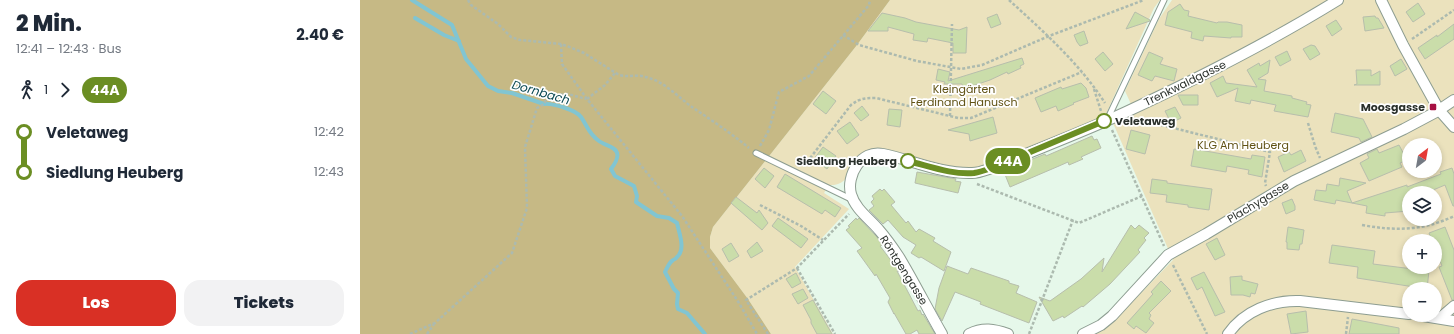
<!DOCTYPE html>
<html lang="de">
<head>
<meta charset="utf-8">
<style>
	body { margin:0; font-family:Poppins,sans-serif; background:#f2f2f3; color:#1f2937; height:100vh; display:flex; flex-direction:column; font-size:15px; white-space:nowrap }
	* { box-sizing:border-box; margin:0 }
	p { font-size:13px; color:#747a83 }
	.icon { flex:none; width:22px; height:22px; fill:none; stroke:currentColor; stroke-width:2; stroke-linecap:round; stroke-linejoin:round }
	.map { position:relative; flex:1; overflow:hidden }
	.details { display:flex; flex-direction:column; background:#fff; width:360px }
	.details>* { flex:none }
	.badge { padding:0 8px; border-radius:13px; font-size:14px; line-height:26px }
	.needle { width:26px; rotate:31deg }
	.tools { position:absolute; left:1042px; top:138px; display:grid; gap:8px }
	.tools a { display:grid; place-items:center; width:40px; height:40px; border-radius:50%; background:#fff; box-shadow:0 2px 6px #0003; font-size:20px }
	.map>.badge { position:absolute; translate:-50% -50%; box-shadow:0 0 0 2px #fff }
	.legs { display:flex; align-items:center; gap:6px; height:44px; padding:0 16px; font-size:13px }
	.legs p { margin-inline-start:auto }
	.overview { display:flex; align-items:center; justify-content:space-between; height:68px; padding:0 16px }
	h1 { font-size:22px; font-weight:800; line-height:30px }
	.button { display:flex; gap:8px; margin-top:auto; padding:8px 16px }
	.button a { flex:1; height:46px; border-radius:16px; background:#d93025; color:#fff; font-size:16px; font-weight:800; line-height:46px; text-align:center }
	.button a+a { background:#f2f2f3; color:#1f2937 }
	ul { padding:0 16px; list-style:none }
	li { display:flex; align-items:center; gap:14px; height:40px; font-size:15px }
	li i { display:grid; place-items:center; width:6px; height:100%; margin:0 5px; background:currentColor }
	li i::after { content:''; width:10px; height:10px; margin:-5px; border:3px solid; border-radius:50%; background:#fff }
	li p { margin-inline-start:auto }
	li:first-child i { background:linear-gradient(#0000 50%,currentColor 0) }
	li:last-child i { background:linear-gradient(currentColor 50%,#0000 0) }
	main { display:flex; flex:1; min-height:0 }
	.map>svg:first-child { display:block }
	.green { fill:#ebe2bd; fill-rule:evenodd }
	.forest { fill:#c6b985 }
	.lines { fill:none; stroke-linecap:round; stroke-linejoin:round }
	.stream { stroke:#81c5d2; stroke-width:4 }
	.building { fill:#caddaa; stroke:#b7beac }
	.lane-casing { stroke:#8d9d91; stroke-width:7 }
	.street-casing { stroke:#8d9d91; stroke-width:12 }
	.path { stroke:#acbaaf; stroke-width:2.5; stroke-dasharray:3 2; stroke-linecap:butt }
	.lane { stroke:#fff; stroke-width:5 }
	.street { stroke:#fff; stroke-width:10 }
	.line-1-casing { stroke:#fff; stroke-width:9 }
	.line-1 { stroke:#6b8e23; stroke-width:6 }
	.poi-dot { fill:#a71043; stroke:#fff; stroke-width:1.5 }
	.stop-1-dot { fill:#fff; stroke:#6b8e23; stroke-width:2 }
	.labels { text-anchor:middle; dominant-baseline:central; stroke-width:3.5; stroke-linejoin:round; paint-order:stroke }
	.street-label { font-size:11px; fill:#2a302b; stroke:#fff }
	.park-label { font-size:11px; fill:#605214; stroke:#fff }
	.poi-label { font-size:11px; font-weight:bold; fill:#2a302b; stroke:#fff; text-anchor:end }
	.stop-label { font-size:11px; font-weight:bold; fill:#2a302b; stroke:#fff; text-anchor:start }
	.water-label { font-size:12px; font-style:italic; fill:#0b4953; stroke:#fff }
</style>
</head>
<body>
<main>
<section class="details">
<div class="overview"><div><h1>2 Min.</h1><p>12:41 – 12:43 · Bus</p></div><b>2.40 €</b></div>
<div class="legs"><svg class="icon" aria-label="walk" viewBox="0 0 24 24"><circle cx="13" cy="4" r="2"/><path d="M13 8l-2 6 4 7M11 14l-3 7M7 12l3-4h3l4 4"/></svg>1<svg class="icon" aria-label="forward" viewBox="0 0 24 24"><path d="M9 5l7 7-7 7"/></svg><b class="badge" style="background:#6b8e23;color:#fff">44A</b></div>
<ul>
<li><i style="color:#6b8e23"></i><b>Veletaweg</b><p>12:42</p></li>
<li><i style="color:#6b8e23"></i><b>Siedlung Heuberg</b><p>12:43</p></li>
</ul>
<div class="button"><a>Los</a><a>Tickets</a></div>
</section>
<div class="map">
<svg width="1094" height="334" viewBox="0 0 1094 334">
	<rect width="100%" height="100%" fill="#e6f8ea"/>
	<g class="green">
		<path d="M530,0H800L794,8L746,114L742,117L618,168L603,169L587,167L522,149C487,148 498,177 478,184C476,185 472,185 469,185L464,193L489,209L435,267L473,334H411L388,299L350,248V237L353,227L497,45Z"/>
		<path d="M812,0H1094V334H734L751,324L813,260L753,123L775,113L765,91L799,19ZM1049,145H1075V171H1049ZM1049,193H1075V219H1049ZM1049,241H1075V267H1049ZM1049,289H1075V315H1049Z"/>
	</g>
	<polygon class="forest" points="0,0 530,0 497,45 353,227 350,237 350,248 388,299 411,334 0,334"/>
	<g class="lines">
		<g class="stream">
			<path d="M52,0L92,25L106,59L128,86L138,91L152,93L184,104C193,103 216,110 221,117C228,127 228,133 239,141C244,145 256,147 257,153C259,158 254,165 251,169L255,176L274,186L277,196L276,202L297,216L309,218L317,223C319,233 326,249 317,257C314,261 315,258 312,261C309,263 307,268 305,272L314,289L318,293L317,304L318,309L327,313L345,334"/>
			<polyline points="55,18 84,35 99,41"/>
		</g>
	</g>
	<g class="building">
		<polygon points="1058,3 1065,14 1053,22 1046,12"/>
		<polygon points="820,4 824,10 829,11 828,16 857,23 858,22 867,22 882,25 882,37 871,37 871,38 844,36 843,41 831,38 832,32 805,25 808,12"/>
		<polygon points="775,12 790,20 790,21 766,29"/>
		<polygon points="522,13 545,18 556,22 599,30 607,27 606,53 593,53 593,43 568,38 567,42 553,40 554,34 528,27 528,31 508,31"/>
		<polygon points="637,14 641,24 631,28 627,18"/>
		<polygon points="1015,16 1016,18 1018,18 1024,28 1005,31 1003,17"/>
		<polygon points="976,20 982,29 972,36 966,26"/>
		<polygon points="1094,24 1094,39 1065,59 1058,48 1077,35 1077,37"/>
		<polygon points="724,31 728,43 720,46 717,42 714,35"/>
		<polygon points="951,45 955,46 960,54 950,60 943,49"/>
		<polygon points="927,51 931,60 920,66 915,57"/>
		<polygon points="743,52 753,64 745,71 735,59"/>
		<polygon points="789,52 803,58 800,64 817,69 814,81 795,76 792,81 778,75"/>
		<polygon points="662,58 664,64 660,66 661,68 648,74 647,72 630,80 603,89 602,84 584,84 585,82 576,80 578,69 590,72 588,81"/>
		<polygon points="1041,59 1047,69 1035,76 1030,66"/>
		<polygon points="910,60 908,73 898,79 906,80 904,91 932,96 932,98 947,102 946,104 951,105 948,117 914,111 916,105 891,100 890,104 875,101 878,88 857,97 850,83 863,76 866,83 897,87 887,70 899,63 900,66"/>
		<polygon points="996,70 1011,70 1011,76 1020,71 1020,85 994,85 997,84"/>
		<polygon points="721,83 726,88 729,97 713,103 714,104 698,111 696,106 681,112 675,98 701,87 702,89"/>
		<polygon points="463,91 476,101 466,114 453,104"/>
		<polygon points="818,95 838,95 838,105 823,105"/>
		<polygon points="502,106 509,115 501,121 494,113"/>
		<polygon points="815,107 821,118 811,123 805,111"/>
		<polygon points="529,109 542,110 540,127 527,125"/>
		<polygon points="975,113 1003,119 1012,137 1001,142 999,138 971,132"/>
		<polygon points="633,117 637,133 623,137 610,141 609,134 588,130"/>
		<polygon points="490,122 499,135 487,144 477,131"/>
		<polygon points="771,130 790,135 785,154 766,149"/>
		<polygon points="732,136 734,140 737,139 741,148 721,157 723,159 709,165 708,162 699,166 650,187 644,172 648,170 648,169 685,154 686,156"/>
		<polygon points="1039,145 1047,160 1040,163 1042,167 1009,181 1000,163 1009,158 1007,154 1017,149 1019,153"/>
		<polygon points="463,147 476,156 467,169 454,159"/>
		<polygon points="834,149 891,159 892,155 905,157 902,177 888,174 889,170 867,166 866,172 831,166"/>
		<polygon points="941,150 946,161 924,172 918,157 929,152 931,155"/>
		<polygon points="404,168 414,176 405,188 395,179"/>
		<polygon points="1092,168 1094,174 1094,206 1093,206 1085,185 1066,193 1049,193 1049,211 1025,213 1025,216 1006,213 1007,206 992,203 1047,185 1047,187 1081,174 1080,172"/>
		<polygon points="557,172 596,179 595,181 601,182 598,193 555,183"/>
		<polygon points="425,174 481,208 475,217 465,210 462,214 417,187"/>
		<polygon points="980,178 1006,183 987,191 992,203 976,200 975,204 954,200 956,190 966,191 967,184 979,186"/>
		<polygon points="792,179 807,181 807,183 852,189 849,210 828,207 828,205 806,202 807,195 790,193"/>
		<polygon points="520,189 522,191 524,189 535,202 531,205 546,223 548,221 556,232 559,229 575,238 573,241 591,252 584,271 561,257 559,258 551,253 556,245 543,237 528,220 523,224 509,210 514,206 511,202 514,199 512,196"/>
		<polygon points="376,197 397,213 399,210 408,223 402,230 371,203"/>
		<polygon points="932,199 935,206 935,210 926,214 922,203"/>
		<polygon points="418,218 448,239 441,248 412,226"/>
		<polygon points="496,218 497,220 499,218 517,237 522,245 520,246 539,271 537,271 558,311 560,310 562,315 563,314 575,334 559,334 557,330 550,334 546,334 534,313 534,314 528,302 530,298 516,274 515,276 497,251 502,248 486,230 490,227 488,226"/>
		<polygon points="771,225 775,229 779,225 789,233 784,238 786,240 778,250 780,252 750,284 723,307 722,306 704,318 703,316 693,321 679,297 690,301 721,279 744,258 742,272"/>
		<polygon points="928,227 944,230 942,244 940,244 939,250 927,249 927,242 926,242"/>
		<polygon points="1085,227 1094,250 1094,300 1092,300 1079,267 1082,266 1075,249 1075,241 1072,241 1069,233"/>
		<polygon points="857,238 865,255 855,260 846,244"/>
		<polygon points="397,242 403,251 391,258 387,251"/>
		<polygon points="371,243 379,256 369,262 362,249"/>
		<polygon points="972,245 1015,251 1013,264 1069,271 1067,289 997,278 998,267 969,263"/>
		<polygon points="587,266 608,274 611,268 649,281 649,283 659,286 656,293 677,302 669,323 620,304 621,302 595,292 582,321 575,309 579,288"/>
		<polygon points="844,272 865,312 855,316 842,287 837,290 831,278"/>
		<polygon points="436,273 441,283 432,288 426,279"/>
		<polygon points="882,276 882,280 898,284 895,294 891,293 890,297 883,295 871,295 870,277"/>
		<polygon points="801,281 811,291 789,313 791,315 789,319 794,323 786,333 776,326 774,329 767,323 793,294 791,292"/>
		<polygon points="443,289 448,298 438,304 432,294"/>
		<polygon points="453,300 464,320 472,334 457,334 451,323 451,320 443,305"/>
		<polygon points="946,311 948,332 931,334 927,314"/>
		<polygon points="992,319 1039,328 1039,334 989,334"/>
	</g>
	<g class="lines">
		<g class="lane-casing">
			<g id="lane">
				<polyline points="748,118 804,0"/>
				<polyline points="396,153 493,200"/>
			</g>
		</g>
		<g class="street-casing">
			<g id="street">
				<polyline points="1021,0 1043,45 1079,110 1094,127"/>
				<polyline points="1057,315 1094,321"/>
				<polyline points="1080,318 1094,306"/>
				<path d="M582,334C567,308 554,282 539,257C533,248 526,238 519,230C510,219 495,209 491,194C486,176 501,149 523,154C552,160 581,174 612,173C619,173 626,170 632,168C677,149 723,132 766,112C839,78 910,42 978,0"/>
				<path d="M609,334C623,327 634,329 648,334"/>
				<polyline points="723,334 741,325 752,316 808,255 846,234 934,181 1044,129 1076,112 1094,100"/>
				<path d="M868,334C884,311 912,300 940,301L1049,314"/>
			</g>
		</g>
		<g class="path">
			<path d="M108,0L111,5L138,24L151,37L160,40L201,44L212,48L224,53L259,75C270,78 276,73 289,78C306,83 318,97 332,107C351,120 371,133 389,148"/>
			<path d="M649,0C683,31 720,64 745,103"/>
			<polyline points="483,35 499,45 557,61 601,69 622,65 689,36 784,0"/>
			<polyline points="1052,39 1094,10"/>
			<polyline points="201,44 202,64 227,99 322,216 379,303 397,334"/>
			<polyline points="734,89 741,111"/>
			<polyline points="227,99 245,85 255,73"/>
			<polyline points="590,116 592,24"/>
			<polyline points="777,119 910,152 905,183 906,186"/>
			<polyline points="948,123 955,146 960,158"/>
			<polyline points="752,130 804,246"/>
			<polyline points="400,146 409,130 419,92 449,76 509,5 510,0"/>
			<path d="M444,166L491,105C500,98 506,98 516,98L598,118H611L722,72"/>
			<polyline points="617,184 719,223 782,196"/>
			<polyline points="400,205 441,226 463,240"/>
			<path d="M1002,225C1035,231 1063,231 1094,216"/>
			<polyline points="813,265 847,334"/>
			<polyline points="437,268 475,334"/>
			<polyline points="50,334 75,323 152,253 167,208 165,147 177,108 184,104 188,96 208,94 226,99"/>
			<polyline points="67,334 74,324"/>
			<polyline points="408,334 386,300 437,268 489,214"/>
			<polyline points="669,334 713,220"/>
			<polyline points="986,334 988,317"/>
		</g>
		<use href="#lane" class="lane"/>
		<use href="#street" class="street"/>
	</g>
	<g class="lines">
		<g class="line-1-casing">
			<path id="line-1" d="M548,161C569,166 592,175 614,173C620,172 626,170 632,168L744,121"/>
		</g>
		<use href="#line-1" class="line-1"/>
	</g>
	<rect class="poi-dot" x="1069" y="103" width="8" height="8" rx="2"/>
	<g class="stop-1-dot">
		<circle cx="744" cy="121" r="7"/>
		<circle cx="548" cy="161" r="7"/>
	</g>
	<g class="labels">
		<g class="street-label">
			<text transform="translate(825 83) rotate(-26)">Trenkwaldgasse</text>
			<text transform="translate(898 202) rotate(-31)">Plachygasse</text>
			<text transform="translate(544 270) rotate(58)">Röntgengasse</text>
		</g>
		<g class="park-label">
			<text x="604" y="89">Kleingärten<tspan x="604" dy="13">Ferdinand Hanusch</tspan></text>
			<text x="883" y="145">KLG Am Heuberg</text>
		</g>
		<g class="poi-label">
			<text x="1065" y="107">Moosgasse</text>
		</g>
		<g class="stop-label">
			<text x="755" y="121">Veletaweg</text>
			<text x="537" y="161" text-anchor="end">Siedlung Heuberg</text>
		</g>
		<g class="water-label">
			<text transform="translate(181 92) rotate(16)">Dornbach</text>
		</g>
	</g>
</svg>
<div class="tools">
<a><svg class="needle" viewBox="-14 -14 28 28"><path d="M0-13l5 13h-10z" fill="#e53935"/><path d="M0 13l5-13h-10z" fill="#747a83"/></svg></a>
<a><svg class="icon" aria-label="layers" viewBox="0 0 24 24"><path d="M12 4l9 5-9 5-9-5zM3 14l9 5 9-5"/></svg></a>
<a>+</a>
<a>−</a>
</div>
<b class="badge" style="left:648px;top:161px;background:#6b8e23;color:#fff">44A</b>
</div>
</main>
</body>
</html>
